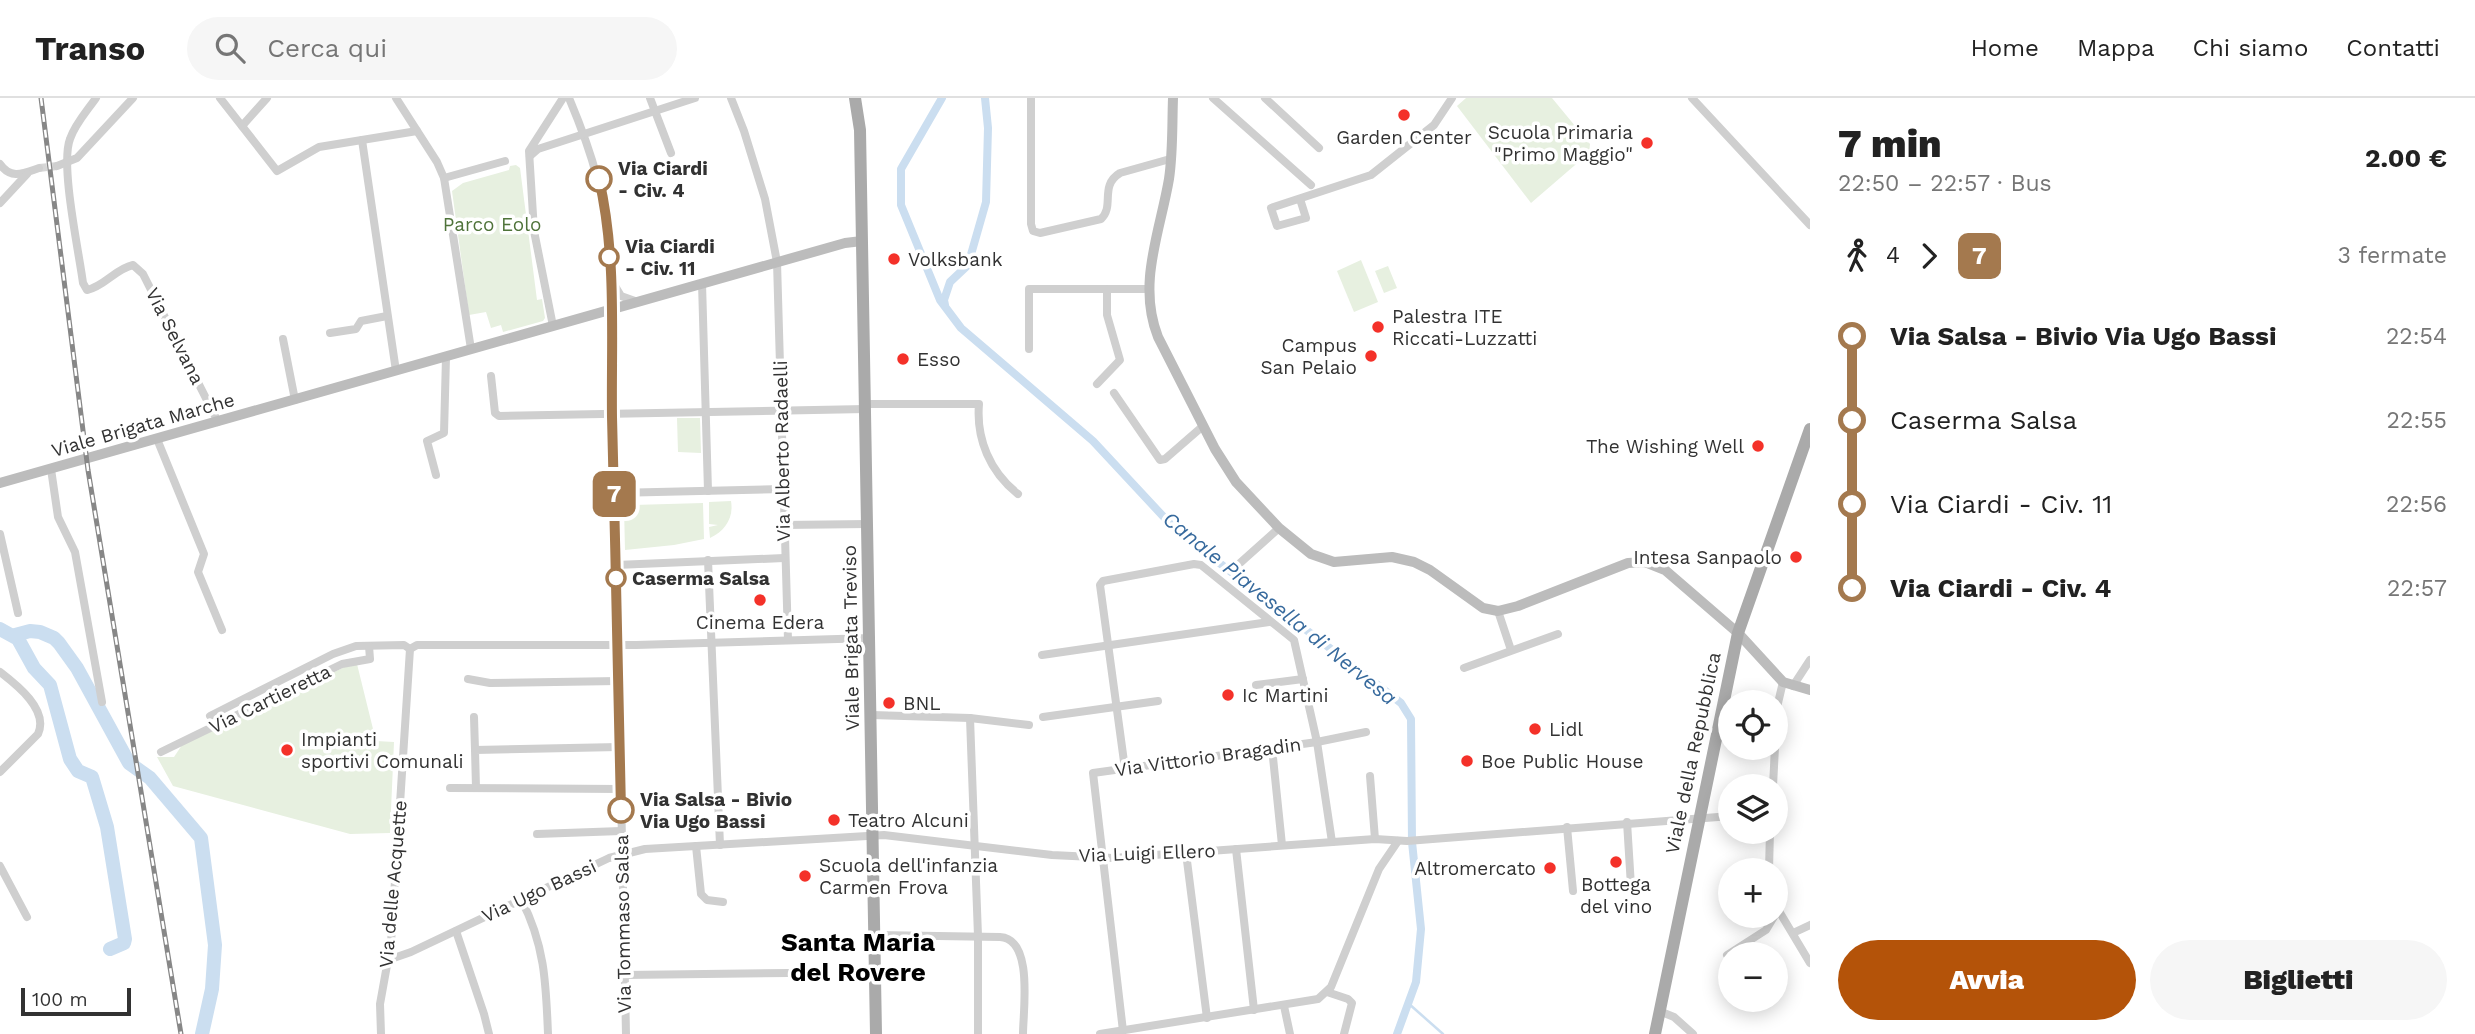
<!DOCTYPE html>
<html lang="it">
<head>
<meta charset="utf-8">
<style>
	body { margin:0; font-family:"Work Sans",sans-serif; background:#f6f6f6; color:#222; height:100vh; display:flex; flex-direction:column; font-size:26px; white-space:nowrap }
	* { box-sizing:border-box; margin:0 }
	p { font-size:23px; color:#767676 }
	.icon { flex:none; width:38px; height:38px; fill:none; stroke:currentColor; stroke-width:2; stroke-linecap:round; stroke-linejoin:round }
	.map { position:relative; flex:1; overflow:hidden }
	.sheet { display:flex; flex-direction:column; background:#fff; width:665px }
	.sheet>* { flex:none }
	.badge { padding:0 14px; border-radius:10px; font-size:24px; line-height:46px }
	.fabs { position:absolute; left:1718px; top:592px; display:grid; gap:14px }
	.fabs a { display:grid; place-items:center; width:70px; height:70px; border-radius:50%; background:#fff; box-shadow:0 4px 18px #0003; font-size:35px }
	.scale { position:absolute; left:21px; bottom:18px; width:110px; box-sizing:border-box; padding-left:7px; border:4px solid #323232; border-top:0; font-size:19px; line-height:24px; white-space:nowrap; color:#323232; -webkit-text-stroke:5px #fff; paint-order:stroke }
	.map>.badge { position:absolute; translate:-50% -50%; box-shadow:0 0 0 4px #fff }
	.legs { display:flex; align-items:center; gap:10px; height:77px; padding:0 28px; font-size:23px }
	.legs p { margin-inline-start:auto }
	.headline { display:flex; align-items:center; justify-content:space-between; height:119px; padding:0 28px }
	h1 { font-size:38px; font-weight:800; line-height:52px }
	.action { display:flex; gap:14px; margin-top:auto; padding:14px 28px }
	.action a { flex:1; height:80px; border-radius:42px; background:#b45309; color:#fff; font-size:28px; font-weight:800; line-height:80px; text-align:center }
	.action a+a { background:#f6f6f6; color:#222 }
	ul { padding:0 28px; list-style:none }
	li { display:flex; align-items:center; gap:24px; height:84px; font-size:26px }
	li i { display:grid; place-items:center; width:10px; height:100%; margin:0 9px; background:currentColor }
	li i::after { content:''; width:18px; height:18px; margin:-9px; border:5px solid; border-radius:50%; background:#fff }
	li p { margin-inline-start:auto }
	li:first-child i { background:linear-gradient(#0000 50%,currentColor 0) }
	li:last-child i { background:linear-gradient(currentColor 50%,#0000 0) }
	header { display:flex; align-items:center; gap:42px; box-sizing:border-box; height:98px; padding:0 35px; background:#fff; border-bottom:2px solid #e0e0e0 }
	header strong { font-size:33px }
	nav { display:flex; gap:38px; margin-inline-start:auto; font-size:24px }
	.search { width:490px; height:63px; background:#f6f6f6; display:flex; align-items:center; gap:18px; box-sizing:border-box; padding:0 24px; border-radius:38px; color:#767676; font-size:26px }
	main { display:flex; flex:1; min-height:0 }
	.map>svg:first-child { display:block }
	.green { fill:#e7f0e0 }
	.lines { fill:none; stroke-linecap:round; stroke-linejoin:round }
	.stream { stroke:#cbdef0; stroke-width:2.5 }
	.canal { stroke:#cbdef0; stroke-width:8 }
	.river { stroke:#cbdef0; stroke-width:14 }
	.street-tunnel { stroke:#d6d6d6; stroke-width:8; stroke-dasharray:8 4; stroke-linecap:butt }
	.street { stroke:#cfcfcf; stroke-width:8 }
	.secondary { stroke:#bcbcbc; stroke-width:10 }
	.primary { stroke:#aaa; stroke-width:12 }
	.rail-casing { stroke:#878787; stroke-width:5 }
	.rail { stroke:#fff; stroke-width:2.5; stroke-dasharray:8; stroke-linecap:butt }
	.line-1-casing { stroke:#fff; stroke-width:16 }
	.line-1 { stroke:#a4794e; stroke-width:10 }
	.poi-dot { fill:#f43129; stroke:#fff; stroke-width:2.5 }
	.stop-1-dot { fill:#fff; stroke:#a4794e; stroke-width:3.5 }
	.labels { text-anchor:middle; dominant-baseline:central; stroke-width:7; stroke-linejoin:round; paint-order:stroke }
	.poi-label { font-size:19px; fill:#323232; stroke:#fff; text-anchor:start }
	.stop-label { font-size:19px; font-weight:bold; fill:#323232; stroke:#fff; text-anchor:start }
	.park-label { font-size:19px; fill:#4f733a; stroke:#fff }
	.street-label { font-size:19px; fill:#323232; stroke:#fff }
	.water-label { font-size:21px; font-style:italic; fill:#376a9d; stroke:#fff }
	.district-label { font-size:26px; font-weight:bold; fill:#000; stroke:#fff }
</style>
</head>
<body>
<header>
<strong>Transo</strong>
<div class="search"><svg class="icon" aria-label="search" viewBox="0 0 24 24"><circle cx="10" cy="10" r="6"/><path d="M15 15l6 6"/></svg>Cerca qui</div>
<nav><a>Home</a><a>Mappa</a><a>Chi siamo</a><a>Contatti</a></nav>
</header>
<main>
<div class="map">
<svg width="1810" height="936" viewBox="0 0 1810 936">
	<rect width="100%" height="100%" fill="#fff"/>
	<g class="green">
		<polygon points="1466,0 1552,0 1590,46 1589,55 1531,105 1457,8"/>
		<polygon points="516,67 520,70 537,202 542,201 545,220 543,223 503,234 501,227 491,230 486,214 469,217 452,93 463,85 509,72 510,68"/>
		<polygon points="1361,162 1378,204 1354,214 1337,173"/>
		<polygon points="1388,168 1397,190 1384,195 1375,173"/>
		<polygon points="677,320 700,320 701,355 678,354"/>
		<path d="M731,403C734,420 725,433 710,440L709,429L718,427L709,426V404Z"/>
		<polygon points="628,405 633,407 703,405 704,441 674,447 625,452 624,409"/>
		<polygon points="355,564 357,566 376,643 394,644 390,735 350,736 173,688 157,659 174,659 182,647"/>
	</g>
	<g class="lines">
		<polyline class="stream" points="1408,905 1443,936"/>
		<g class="canal">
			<polyline points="942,0 901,71 901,107 940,202 961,230 1093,343 1174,430 1401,605 1411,621 1412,744 1421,831 1416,884 1397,936"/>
			<polyline points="945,207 944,202 950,184 968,167 986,104 988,30 985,0"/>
		</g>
		<g class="river">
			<polyline points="0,531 18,541 34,570 50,587 70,661 78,673 92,679 107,729 125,841 124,845 110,851"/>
			<polyline points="15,537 30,533 40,534 54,540 59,545 77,570 129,665 150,680 201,740 215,847 212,891 202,936"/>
		</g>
		<polyline class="street-tunnel" points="39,70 57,68"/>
		<g class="street">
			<path d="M96,0C87,13 75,26 70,41C60,67 79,154 83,185L87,192C105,188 115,171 133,167L143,176L218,324"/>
			<polyline points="220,0 277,73 319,49 417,33"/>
			<polyline points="396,0 437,64 444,80 471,251"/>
			<path d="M569,0C593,57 606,101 610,162L626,936"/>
			<polyline points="650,0 671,55"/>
			<polyline points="731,0 744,33 765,101 777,164 788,542"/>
			<path d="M1031,0V126L1033,133L1040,135L1101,121C1115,108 1099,88 1120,75L1170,61"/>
			<polyline points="1213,0 1311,87"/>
			<polyline points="1265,0 1319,50"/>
			<polyline points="1692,0 1810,127"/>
			<polyline points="242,28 267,0"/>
			<polyline points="362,42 396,273"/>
			<polyline points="530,58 538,51 695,0"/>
			<path d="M0,66C11,82 24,75 39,70"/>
			<polyline points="57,68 77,60 133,0"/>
			<polyline points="444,80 505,63"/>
			<polyline points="1300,101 1306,120 1277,128 1271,110 1371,77 1434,27 1452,0"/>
			<polyline points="0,105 27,76"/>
			<polyline points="612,183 621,198 635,203"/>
			<polyline points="702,185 708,393"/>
			<polyline points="553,228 534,133 529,53 563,0"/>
			<polyline points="330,235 356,231 361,223 387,218"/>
			<polyline points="283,241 295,302"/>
			<polyline points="1029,251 1029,191 1149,191"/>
			<polyline points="491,278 495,315 499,318 866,311"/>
			<polyline points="1097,286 1120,262 1107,217 1107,191"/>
			<polyline points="1114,295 1160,362 1165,361 1203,328"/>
			<path d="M866,306H979C976,341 990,374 1018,396"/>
			<polyline points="157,341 204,456 198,474 222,532"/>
			<polyline points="51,371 58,419 75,454 102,604"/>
			<polyline points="436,377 427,343 444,335 446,259"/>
			<polyline points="614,395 783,391"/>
			<polyline points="783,427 868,426"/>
			<polyline points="0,436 18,515"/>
			<polyline points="708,462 720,747"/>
			<polyline points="1240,465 1279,430"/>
			<polyline points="616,467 784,460"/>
			<polyline points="1498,513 1511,552"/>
			<polyline points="1042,557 1269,524"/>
			<polyline points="1464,570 1558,536"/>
			<path d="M0,574C17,587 49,612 38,636L0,674"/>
			<polyline points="468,581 490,585 618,583"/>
			<polyline points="1256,587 1303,581"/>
			<polyline points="1793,588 1810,562"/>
			<polyline points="872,617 970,620 1029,627"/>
			<polyline points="210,618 333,556 356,548 404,547 410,551"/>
			<polyline points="474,619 475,652"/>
			<polyline points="1043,619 1158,603"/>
			<polyline points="970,620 978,838 978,936"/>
			<polyline points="1776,634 1778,605 1783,584"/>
			<polyline points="1272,650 1282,747"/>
			<polyline points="161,654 342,566 370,561 369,548"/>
			<polyline points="1125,671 1100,487 1103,483 1194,466 1201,467 1294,542 1317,644 1332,744"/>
			<polyline points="1370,678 1375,741"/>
			<polyline points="1773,688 1775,649"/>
			<polyline points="450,690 620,691"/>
			<polyline points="476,690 475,652 619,649"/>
			<polyline points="1627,724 1631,788"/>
			<polyline points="1567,729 1573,793"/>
			<polyline points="537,736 621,733"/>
			<polyline points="696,748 701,796 707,802 723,804"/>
			<polyline points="1236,751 1254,912"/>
			<polyline points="1186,755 1207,920"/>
			<polyline points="0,768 27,819"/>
			<polyline points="1769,772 1770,733"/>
			<path d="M521,801C545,847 546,886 548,936"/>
			<polyline points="1776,808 1810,865"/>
			<polyline points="456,833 484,916 489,936"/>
			<polyline points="1793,835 1810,827"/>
			<path d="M876,837L1000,839C1034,841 1023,913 1023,936"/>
			<polyline points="1727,857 1766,832 1775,817"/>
			<polyline points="388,862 411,854 609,760 645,751 884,737 1052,757 1113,760 1375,741 1407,743 1731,718"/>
			<polyline points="625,877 789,875"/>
			<polyline points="1327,894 1348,901 1352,905 1344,936"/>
			<polyline points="1284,908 1290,936"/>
			<polyline points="1659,913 1674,919 1693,936"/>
			<polyline points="1123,933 1093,675 1317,644 1366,634"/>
			<polyline points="381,936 380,906 391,845 410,551 417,547 636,547 871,540"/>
			<polyline points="1100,936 1318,901 1331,889 1379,771 1398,743"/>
		</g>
		<g class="secondary">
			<path d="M1173,0C1172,27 1173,54 1169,81C1160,134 1137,186 1158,239L1215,351L1236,384L1279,430L1311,456L1334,464L1392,459L1414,464L1430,472L1483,510L1498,513L1518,508L1628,465L1645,464L1665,472L1738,535L1783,584L1810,592"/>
			<polyline points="0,385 845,145 862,143"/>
		</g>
		<g class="primary">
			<polyline points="855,0 860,32 876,936"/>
			<polyline points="1655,936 1738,535 1810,331"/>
		</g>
		<g class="rail-casing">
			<polyline id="rail" points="41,0 88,372 181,936"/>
		</g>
		<use href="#rail" class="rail"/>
	</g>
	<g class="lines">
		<g class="line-1-casing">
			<path id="line-1" d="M599,81C617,159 611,240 612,319C615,450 619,581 621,712"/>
		</g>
		<use href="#line-1" class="line-1"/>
	</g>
	<g class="poi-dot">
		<circle cx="1404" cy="17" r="7"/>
		<circle cx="1647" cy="45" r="7"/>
		<circle cx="894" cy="161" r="7"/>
		<circle cx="1378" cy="229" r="7"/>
		<circle cx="1371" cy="258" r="7"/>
		<circle cx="903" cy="261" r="7"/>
		<circle cx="1758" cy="348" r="7"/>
		<circle cx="1796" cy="459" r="7"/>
		<circle cx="760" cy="502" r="7"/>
		<circle cx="1228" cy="597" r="7"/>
		<circle cx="889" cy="605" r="7"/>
		<circle cx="1535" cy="631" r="7"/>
		<circle cx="287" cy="652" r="7"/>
		<circle cx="1467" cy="663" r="7"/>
		<circle cx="834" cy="722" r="7"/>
		<circle cx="1616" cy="764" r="7"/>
		<circle cx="1550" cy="770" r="7"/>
		<circle cx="805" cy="778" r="7"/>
	</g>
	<g class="stop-1-dot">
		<circle cx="599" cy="81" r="12"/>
		<circle cx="609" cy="159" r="9"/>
		<circle cx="616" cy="480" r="9"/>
		<circle cx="621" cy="712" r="12"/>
	</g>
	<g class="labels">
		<g class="poi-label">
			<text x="1633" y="34" text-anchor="end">Scuola Primaria<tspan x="1633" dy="22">"Primo Maggio"</tspan></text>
			<text x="1404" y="39" text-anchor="middle">Garden Center</text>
			<text x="908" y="161">Volksbank</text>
			<text x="1392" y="218">Palestra ITE<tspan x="1392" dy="22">Riccati-Luzzatti</tspan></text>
			<text x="1357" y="247" text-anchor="end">Campus<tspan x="1357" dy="22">San Pelaio</tspan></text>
			<text x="917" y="261">Esso</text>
			<text x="1744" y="348" text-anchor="end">The Wishing Well</text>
			<text x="1782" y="459" text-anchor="end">Intesa Sanpaolo</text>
			<text x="760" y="524" text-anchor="middle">Cinema Edera</text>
			<text x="1242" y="597">Ic Martini</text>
			<text x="903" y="605">BNL</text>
			<text x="1549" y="631">Lidl</text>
			<text x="301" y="641">Impianti<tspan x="301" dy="22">sportivi Comunali</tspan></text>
			<text x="1481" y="663">Boe Public House</text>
			<text x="848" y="722">Teatro Alcuni</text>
			<text x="819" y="767">Scuola dell'infanzia<tspan x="819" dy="22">Carmen Frova</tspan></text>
			<text x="1536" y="770" text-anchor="end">Altromercato</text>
			<text x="1616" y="786" text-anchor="middle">Bottega<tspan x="1616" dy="22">del vino</tspan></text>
		</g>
		<g class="stop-label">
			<text x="618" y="70">Via Ciardi<tspan x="618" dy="22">- Civ. 4</tspan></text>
			<text x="625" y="148">Via Ciardi<tspan x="625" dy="22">- Civ. 11</tspan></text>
			<text x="632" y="480">Caserma Salsa</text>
			<text x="640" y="701">Via Salsa - Bivio<tspan x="640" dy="22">Via Ugo Bassi</tspan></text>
		</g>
		<g class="park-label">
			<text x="492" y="126">Parco Eolo</text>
		</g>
		<g class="street-label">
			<text transform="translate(175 238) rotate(63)">Via Selvana</text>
			<text transform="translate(143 327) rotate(-16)">Viale Brigata Marche</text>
			<text transform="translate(782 353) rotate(-91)">Via Alberto Radaelli</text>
			<text transform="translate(851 540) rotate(-91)">Viale Brigata Treviso</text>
			<text transform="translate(270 601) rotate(-26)">Via Cartieretta</text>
			<text transform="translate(1693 655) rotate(-78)">Viale della Repubblica</text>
			<text transform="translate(1208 659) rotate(-8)">Via Vittorio Bragadin</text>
			<text transform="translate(1147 755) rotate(-2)">Via Luigi Ellero</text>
			<text transform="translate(393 786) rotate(-85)">Via delle Acquette</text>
			<text transform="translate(539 793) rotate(-25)">Via Ugo Bassi</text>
			<text transform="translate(623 826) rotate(-91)">Via Tommaso Salsa</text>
		</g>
		<g class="water-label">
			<text transform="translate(1280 510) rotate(39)">Canale Piavesella di Nervesa</text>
		</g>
		<g class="district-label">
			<text x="858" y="844">Santa Maria<tspan x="858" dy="30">del Rovere</tspan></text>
		</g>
	</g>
</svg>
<div class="fabs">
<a><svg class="icon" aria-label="locate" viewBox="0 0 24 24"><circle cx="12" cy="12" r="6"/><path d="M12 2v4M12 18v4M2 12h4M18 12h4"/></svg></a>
<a><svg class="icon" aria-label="layers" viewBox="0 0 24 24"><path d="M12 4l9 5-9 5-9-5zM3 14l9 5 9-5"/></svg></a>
<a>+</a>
<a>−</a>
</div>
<div class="scale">100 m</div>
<b class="badge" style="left:614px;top:396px;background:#a4794e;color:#fff">7</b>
</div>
<section class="sheet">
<div class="headline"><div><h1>7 min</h1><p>22:50 – 22:57 · Bus</p></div><b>2.00 €</b></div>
<div class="legs"><svg class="icon" aria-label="walk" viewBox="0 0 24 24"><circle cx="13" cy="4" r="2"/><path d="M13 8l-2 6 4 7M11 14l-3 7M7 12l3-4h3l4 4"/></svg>4<svg class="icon" aria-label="forward" viewBox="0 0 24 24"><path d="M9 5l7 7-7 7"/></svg><b class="badge" style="background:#a4794e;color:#fff">7</b><p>3 fermate</p></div>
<ul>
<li><i style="color:#a4794e"></i><b>Via Salsa - Bivio Via Ugo Bassi</b><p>22:54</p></li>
<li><i style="color:#a4794e"></i><span>Caserma Salsa</span><p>22:55</p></li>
<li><i style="color:#a4794e"></i><span>Via Ciardi - Civ. 11</span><p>22:56</p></li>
<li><i style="color:#a4794e"></i><b>Via Ciardi - Civ. 4</b><p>22:57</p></li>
</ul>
<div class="action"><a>Avvia</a><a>Biglietti</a></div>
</section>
</main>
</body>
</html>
